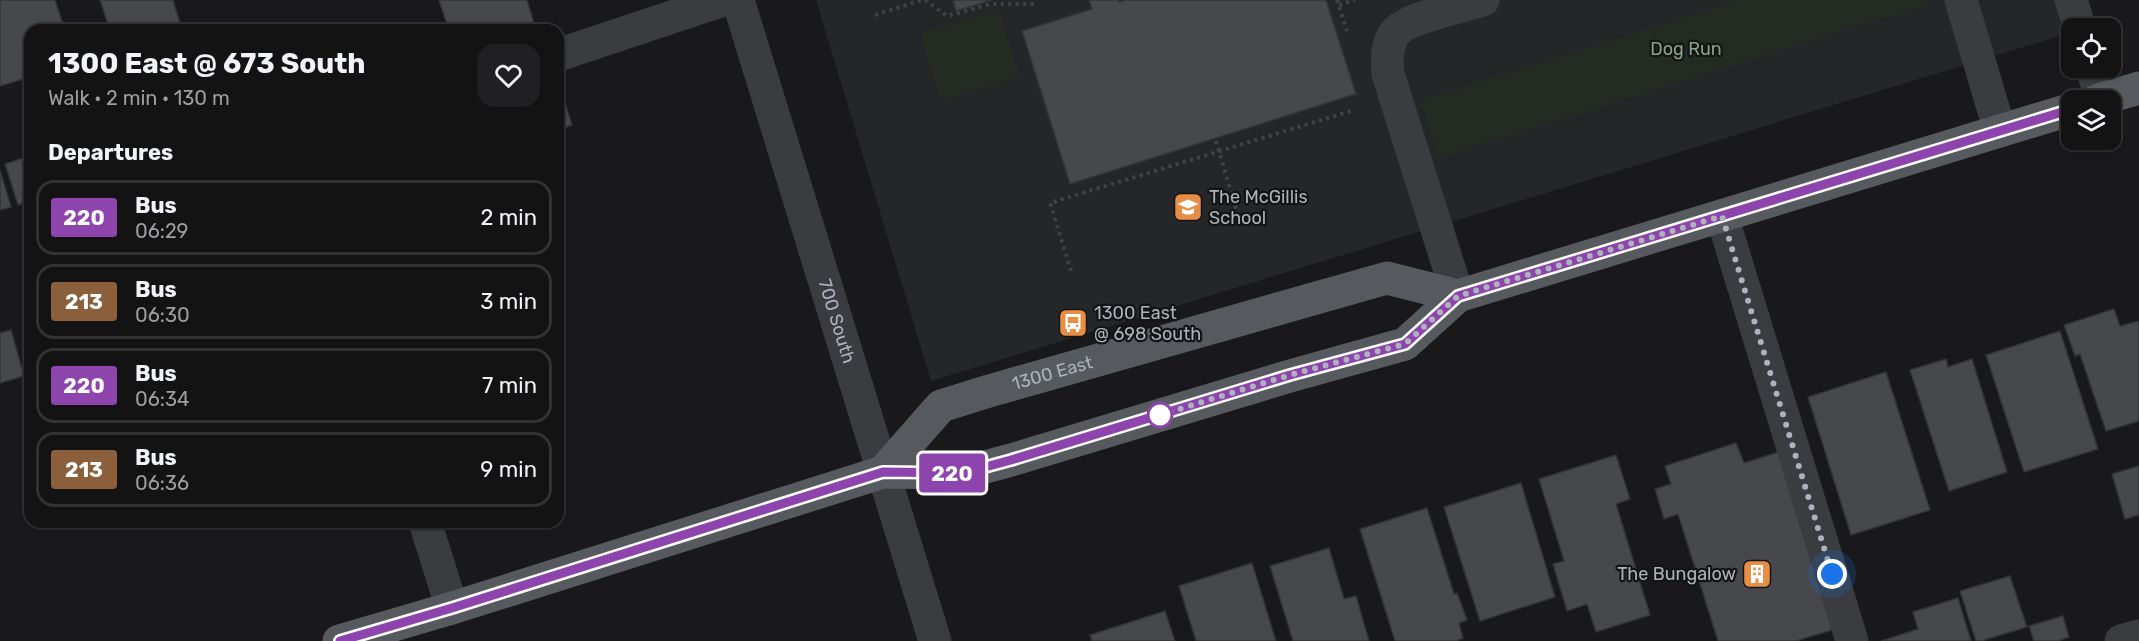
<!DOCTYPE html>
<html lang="en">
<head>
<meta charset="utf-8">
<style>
	body { margin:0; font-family:Rubik,sans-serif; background:#202022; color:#f1f3f6; height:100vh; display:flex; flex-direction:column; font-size:22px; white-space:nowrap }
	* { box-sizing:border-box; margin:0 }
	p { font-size:20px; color:#9d9ea0 }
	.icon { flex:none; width:33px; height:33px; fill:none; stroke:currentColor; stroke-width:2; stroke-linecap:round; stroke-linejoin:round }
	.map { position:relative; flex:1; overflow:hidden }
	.details { position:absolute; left:24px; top:24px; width:540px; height:504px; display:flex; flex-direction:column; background:#131314; border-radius:18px; box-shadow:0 2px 4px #0004,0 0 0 2px #323234 }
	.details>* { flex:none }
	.badge { padding:0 12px; border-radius:4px; font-size:21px; line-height:39px }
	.controls { position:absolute; left:2061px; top:18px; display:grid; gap:12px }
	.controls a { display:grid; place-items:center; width:60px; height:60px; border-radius:12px; background:#131314; box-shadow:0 2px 4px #0004,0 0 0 2px #323234; font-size:30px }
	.you { position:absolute; width:30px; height:30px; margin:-15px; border:4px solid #fff; border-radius:50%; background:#1a73e8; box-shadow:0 0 0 9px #1a73e833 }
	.map>.badge { position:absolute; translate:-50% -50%; box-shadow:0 0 0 3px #fff }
	h2 { padding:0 24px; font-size:22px; line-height:54px }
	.round { display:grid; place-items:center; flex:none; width:63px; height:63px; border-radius:18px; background:#202022 }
	.overview { display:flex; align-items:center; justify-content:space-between; height:102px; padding:0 24px }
	h1 { font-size:28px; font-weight:700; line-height:45px }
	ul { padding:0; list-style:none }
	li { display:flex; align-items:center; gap:18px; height:75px; margin:0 12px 9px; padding:0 12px; border:3px solid #323234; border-radius:18px }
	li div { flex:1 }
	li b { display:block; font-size:22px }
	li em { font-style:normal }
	li .badge { min-width:66px; font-weight:700; text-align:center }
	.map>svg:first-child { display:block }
	.built { fill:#252628 }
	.green { fill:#232b23 }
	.building { fill:#46484b; stroke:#333437; stroke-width:1.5 }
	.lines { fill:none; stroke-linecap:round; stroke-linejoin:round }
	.path { stroke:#404347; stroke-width:4; stroke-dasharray:3 4.5; stroke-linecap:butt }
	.minor { stroke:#3a3c40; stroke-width:33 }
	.major { stroke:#565a5f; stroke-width:33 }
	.line-casing { stroke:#fff; stroke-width:14 }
	.line { stroke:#8e44ad; stroke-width:9 }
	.walk { stroke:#acb3ba; stroke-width:6; stroke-dasharray:0 10.8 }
	.stop-dot { fill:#fff; stroke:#8e44ad; stroke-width:3 }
	.labels { text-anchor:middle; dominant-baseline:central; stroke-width:4.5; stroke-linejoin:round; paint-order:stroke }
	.park-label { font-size:18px; fill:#89a384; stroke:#141416 }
	.poi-label { font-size:18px; fill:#acb3ba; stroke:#141416; text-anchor:start }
	.street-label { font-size:18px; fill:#acb3ba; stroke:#141416 }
</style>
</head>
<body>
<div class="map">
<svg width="2139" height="641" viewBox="0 0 2139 641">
	<rect width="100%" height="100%" fill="#19191b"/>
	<polygon class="built" points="816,0 2055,0 2066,34 931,381"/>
	<g class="green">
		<polygon points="1741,0 1923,0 1925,6 1863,24 1438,158 1420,101"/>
		<polygon points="991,12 1000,13 1020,76 941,101 920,34"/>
	</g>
	<g class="building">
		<polygon points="0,0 55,0 65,30 30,30 30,77 0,86"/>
		<polygon points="100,0 173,0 182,30 110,30"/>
		<polygon points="439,0 527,0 536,30 449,30"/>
		<polygon points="953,0 992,0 956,11"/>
		<polygon points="1089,0 1119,0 1119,2 1125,0 1326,0 1356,94 1070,184 1022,31 1092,9"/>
		<polygon points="558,81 572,125 558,130"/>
		<polygon points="30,156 30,201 18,205 5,164"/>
		<polygon points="0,170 11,207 0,210"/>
		<polygon points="2114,309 2120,326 2139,321 2139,421 2106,431 2080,354 2075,356 2064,325"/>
		<polygon points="11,330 24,376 0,383 0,333"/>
		<polygon points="2060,331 2098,449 2024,472 1986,355"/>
		<polygon points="1946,359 1948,367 1972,359 2007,472 1949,491 1910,370"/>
		<polygon points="1886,372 1930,510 1851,535 1808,397"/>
		<polygon points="30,406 30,429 24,408"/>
		<polygon points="1736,443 1744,463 1779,452 1835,629 1796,641 1718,641 1678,514 1664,519 1655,489 1671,484 1665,466"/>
		<polygon points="1616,455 1630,499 1616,504 1650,615 1596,632 1587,604 1567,611 1553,564 1564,561 1539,479"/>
		<polygon points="2139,466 2139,515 2125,519 2112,474"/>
		<polygon points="1521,483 1555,597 1480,621 1444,507"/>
		<polygon points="1427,508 1454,594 1457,593 1467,620 1459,623 1463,638 1456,641 1395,641 1360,529"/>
		<polygon points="1329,548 1344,599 1356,596 1369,641 1293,641 1270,566"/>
		<polygon points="1252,563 1276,641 1196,641 1179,586"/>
		<polygon points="2010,576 2027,627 1981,641 1976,641 1960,591"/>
		<polygon points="1958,598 1971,641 1881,641 1918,629 1913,612"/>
		<polygon points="1165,611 1175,641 1092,641 1090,635"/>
		<polygon points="2063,616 2069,637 2058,641 2034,641 2029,626"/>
	</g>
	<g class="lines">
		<g class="path">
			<polyline points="925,0 947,16 991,4 1038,4"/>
			<polyline points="1337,0 1347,31"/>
			<polyline points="1339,5 1355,0"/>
			<polyline points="875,15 922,0"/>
			<polyline points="1216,141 1239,219"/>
			<polyline points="1071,271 1050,203 1354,110"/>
		</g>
		<g class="minor">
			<path id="s1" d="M738,0L935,641"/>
			<polyline points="1961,0 2000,131"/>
			<polyline points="2071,0 2080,28"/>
			<polyline points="558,55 723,0"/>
			<polyline points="2092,68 2102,100"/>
			<polyline points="1722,216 1852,641"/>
			<path d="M1458,296L1388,74C1387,60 1386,45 1395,33C1404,19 1464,6 1483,0"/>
			<polyline points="425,522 452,608"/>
			<polyline points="2121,641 2139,636"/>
		</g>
		<g class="major">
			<polyline points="2098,100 2139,88"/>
			<path id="s2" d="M883,472L941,406L989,391L1387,278L1458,296"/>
			<polyline points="339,641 452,608 883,472 963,473 1011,460 1290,376 1405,344 1458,296 2072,109"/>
		</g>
	</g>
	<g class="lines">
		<g class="line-casing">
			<polyline id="line" points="340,641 452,608 883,472 963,473 1011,460 1290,375 1405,344 1458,296 2072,109"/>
		</g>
		<use href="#line" class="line"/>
		<polyline class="walk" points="1160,415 1290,375 1405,344 1458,296 1722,216 1832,574"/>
	</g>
	<defs>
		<g id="school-square" transform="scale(1.5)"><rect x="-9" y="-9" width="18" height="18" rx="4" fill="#e88e44" stroke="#141416"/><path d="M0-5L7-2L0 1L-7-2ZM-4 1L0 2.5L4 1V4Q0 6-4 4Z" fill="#fff"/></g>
		<g id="bus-square" transform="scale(1.5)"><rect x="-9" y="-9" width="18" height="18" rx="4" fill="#e88e44" stroke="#141416"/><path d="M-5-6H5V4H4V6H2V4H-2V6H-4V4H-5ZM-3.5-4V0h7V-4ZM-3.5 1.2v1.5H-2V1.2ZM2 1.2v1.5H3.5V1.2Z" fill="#fff"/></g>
		<g id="building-square" transform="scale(1.5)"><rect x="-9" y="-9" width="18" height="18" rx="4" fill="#e88e44" stroke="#141416"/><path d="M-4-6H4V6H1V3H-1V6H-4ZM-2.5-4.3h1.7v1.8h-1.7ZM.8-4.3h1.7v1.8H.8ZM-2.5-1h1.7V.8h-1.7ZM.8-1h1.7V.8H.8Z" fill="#fff"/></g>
	</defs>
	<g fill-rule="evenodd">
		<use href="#school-square" x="1188" y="207"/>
		<use href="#bus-square" x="1073" y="323"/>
		<use href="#building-square" x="1757" y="574"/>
	</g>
	<circle class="stop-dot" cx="1160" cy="415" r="12"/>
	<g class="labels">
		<g class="park-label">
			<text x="1686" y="49">Dog Run</text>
		</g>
		<g class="poi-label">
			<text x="1209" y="197">The McGillis<tspan x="1209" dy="21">School</tspan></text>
			<text x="1094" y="313">1300 East<tspan x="1094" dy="21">@ 698 South</tspan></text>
			<text x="1736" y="574" text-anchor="end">The Bungalow</text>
		</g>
		<g class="street-label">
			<text stroke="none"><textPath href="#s1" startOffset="336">700 South</textPath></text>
			<text stroke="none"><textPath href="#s2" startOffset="204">1300 East</textPath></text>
		</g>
	</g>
</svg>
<div class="controls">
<a><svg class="icon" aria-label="locate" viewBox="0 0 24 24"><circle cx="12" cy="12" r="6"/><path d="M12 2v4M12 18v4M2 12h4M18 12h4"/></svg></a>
<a><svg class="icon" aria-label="layers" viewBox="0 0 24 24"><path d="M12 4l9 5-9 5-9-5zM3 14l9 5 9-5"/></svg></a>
</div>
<div class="you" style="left:1832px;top:574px"></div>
<b class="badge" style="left:952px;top:473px;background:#8e44ad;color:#fff">220</b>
<section class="details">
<div class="overview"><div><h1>1300 East @ 673 South</h1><p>Walk · 2 min · 130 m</p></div><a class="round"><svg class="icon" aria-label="heart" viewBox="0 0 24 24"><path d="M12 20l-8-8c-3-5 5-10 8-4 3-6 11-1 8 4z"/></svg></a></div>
<h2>Departures</h2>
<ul>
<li><span class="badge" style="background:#8e44ad;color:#fff">220</span><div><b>Bus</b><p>06:29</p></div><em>2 min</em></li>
<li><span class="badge" style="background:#8b5e3c;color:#fff">213</span><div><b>Bus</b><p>06:30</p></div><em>3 min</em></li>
<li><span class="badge" style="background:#8e44ad;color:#fff">220</span><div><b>Bus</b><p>06:34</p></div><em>7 min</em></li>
<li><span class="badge" style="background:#8b5e3c;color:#fff">213</span><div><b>Bus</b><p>06:36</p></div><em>9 min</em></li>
</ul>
</section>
</div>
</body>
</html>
